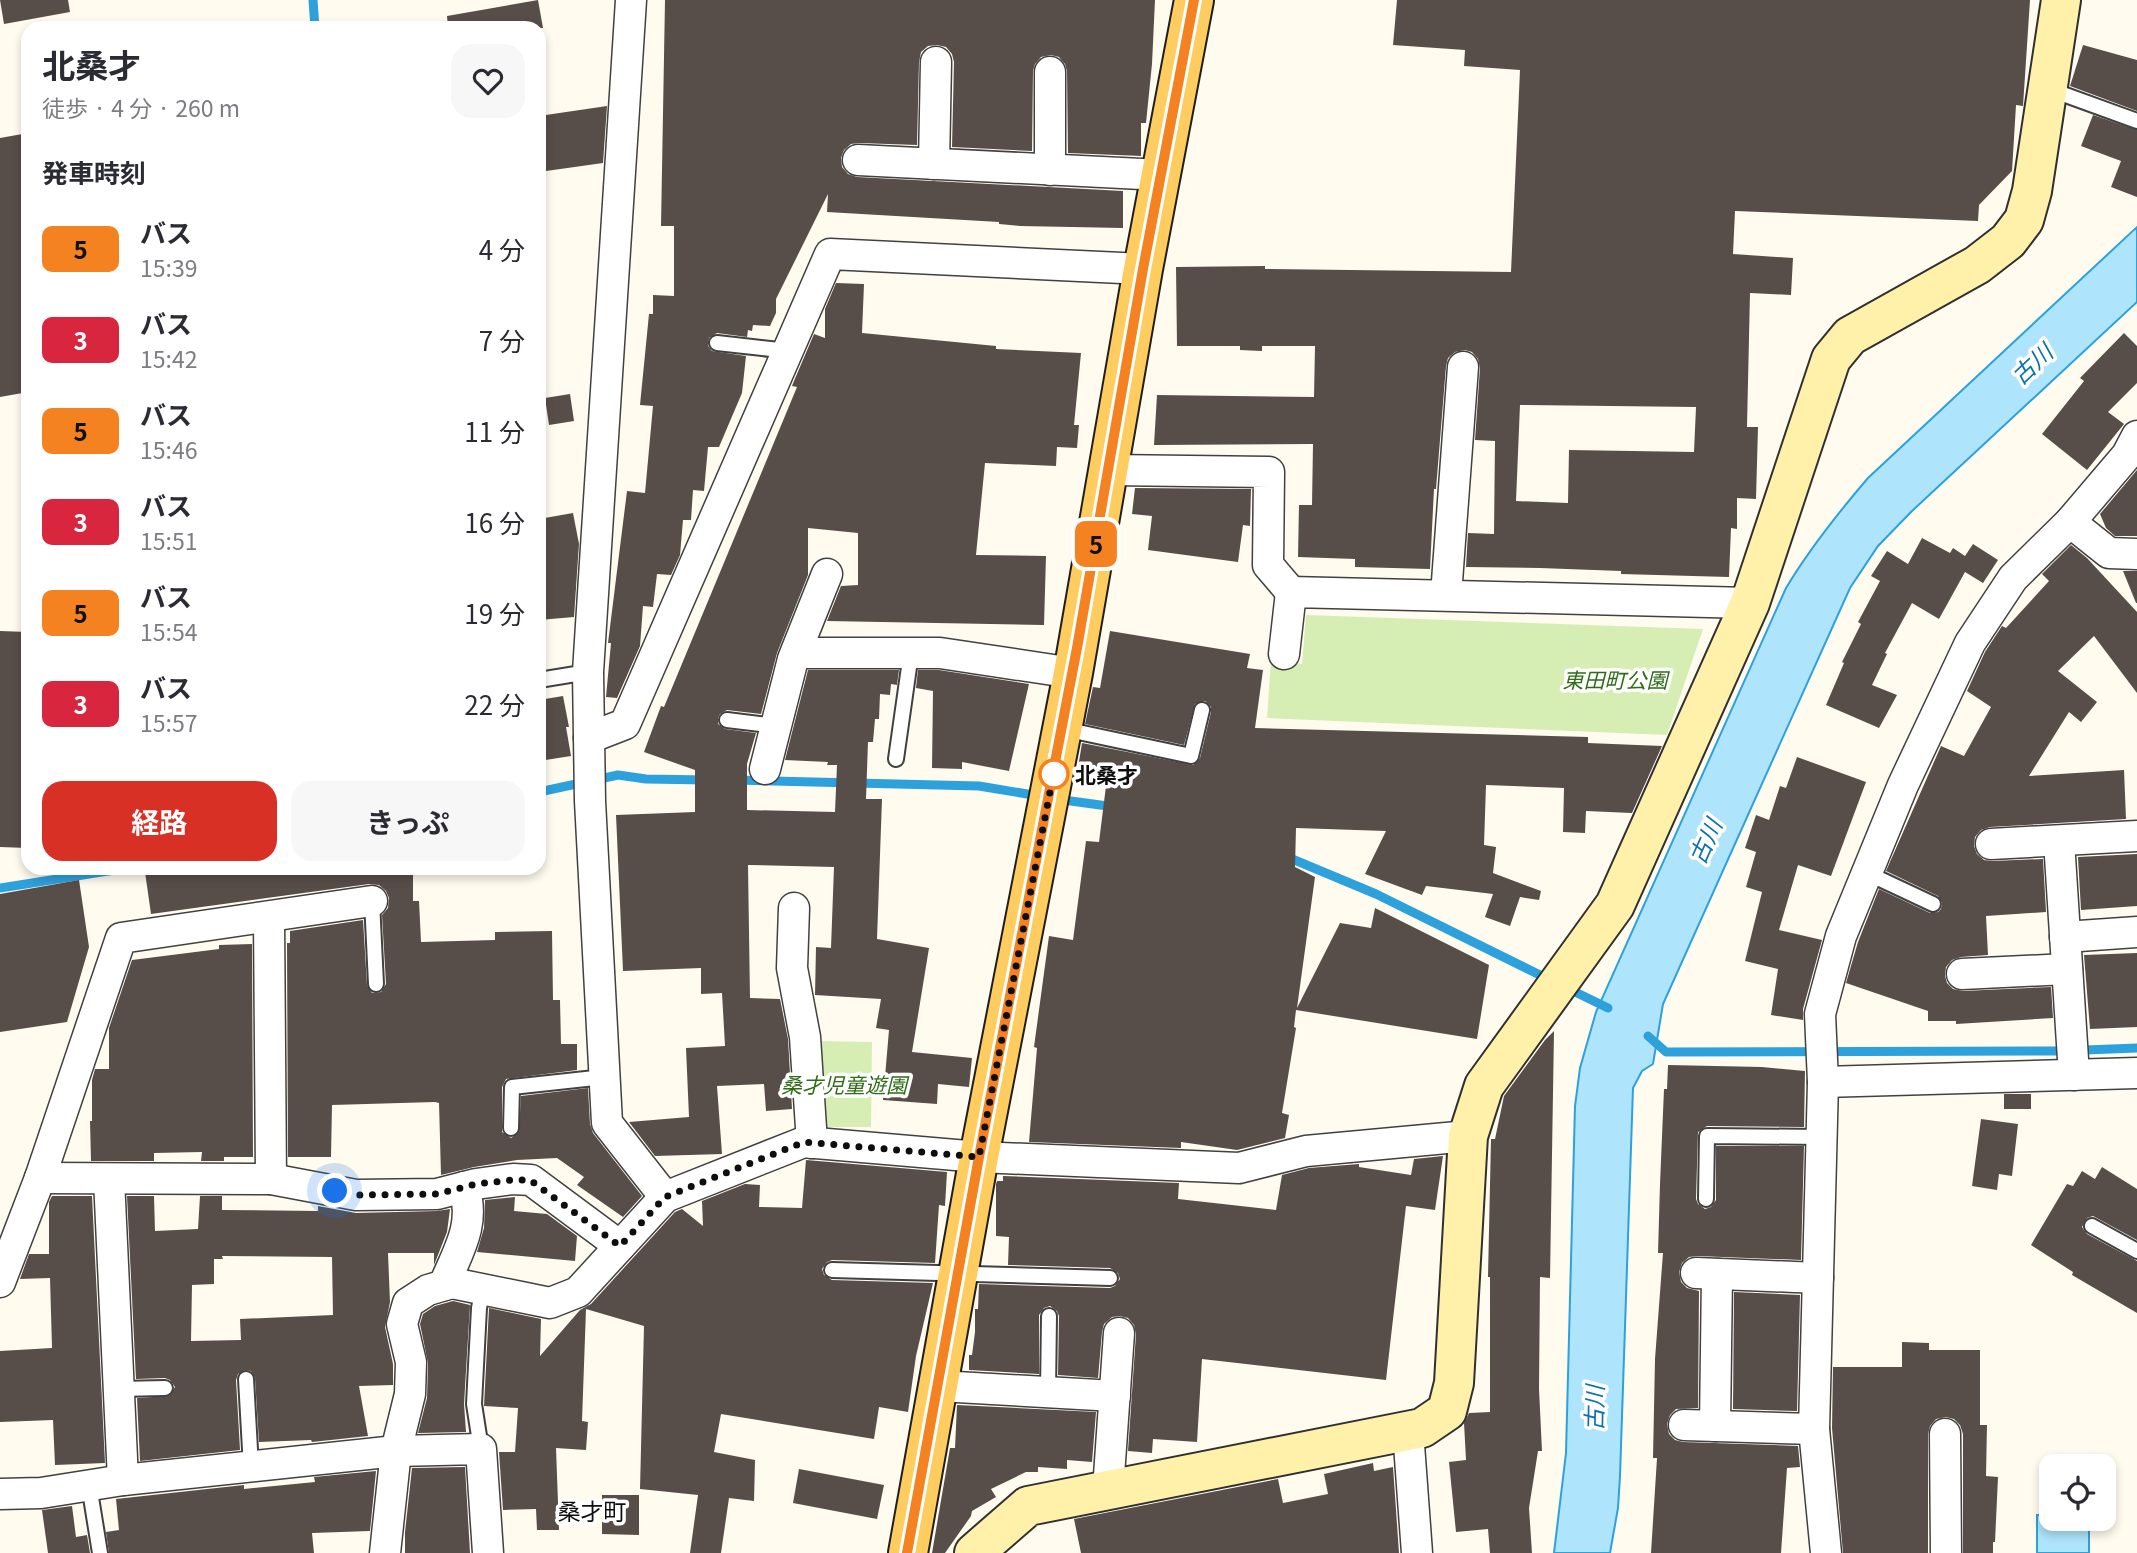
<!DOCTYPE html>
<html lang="ja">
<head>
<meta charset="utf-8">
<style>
	body { margin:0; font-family:Georgia,"Noto Sans JP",serif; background:#f7f7f7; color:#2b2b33; height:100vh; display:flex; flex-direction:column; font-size:26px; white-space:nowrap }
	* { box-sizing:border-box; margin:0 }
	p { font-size:23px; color:#7c7c81 }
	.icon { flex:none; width:38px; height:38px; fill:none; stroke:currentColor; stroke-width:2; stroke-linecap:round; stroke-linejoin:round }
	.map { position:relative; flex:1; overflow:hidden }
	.side { position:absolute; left:21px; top:21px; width:525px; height:854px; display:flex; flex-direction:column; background:#fff; border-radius:21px; box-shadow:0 4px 10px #0003 }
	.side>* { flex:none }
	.badge { padding:0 14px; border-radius:10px; font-size:24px; line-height:46px }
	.controls { position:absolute; left:2039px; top:1454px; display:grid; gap:14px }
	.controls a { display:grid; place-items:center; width:77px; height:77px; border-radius:14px; background:#fff; box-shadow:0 4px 10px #0003; font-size:35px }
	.you { position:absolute; width:35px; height:35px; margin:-18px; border:5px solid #fff; border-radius:50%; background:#1a73e8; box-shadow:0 0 0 10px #1a73e833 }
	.map>.badge { position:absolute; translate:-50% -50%; box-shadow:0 0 0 4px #fff }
	h2 { padding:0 21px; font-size:26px; line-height:63px }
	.round { display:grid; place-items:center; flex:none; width:74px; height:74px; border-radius:21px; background:#f7f7f7 }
	.overview { display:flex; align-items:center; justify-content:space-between; height:119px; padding:0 21px }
	h1 { font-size:33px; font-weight:700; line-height:52px }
	.button { display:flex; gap:14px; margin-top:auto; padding:14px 21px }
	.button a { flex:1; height:80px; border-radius:21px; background:#d93025; color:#fff; font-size:28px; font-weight:700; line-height:80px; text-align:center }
	.button a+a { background:#f7f7f7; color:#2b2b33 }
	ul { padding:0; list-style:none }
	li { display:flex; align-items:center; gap:21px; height:91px; padding:0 21px }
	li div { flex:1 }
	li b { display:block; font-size:26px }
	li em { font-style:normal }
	li .badge { min-width:77px; font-weight:700; text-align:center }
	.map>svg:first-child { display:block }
	.green { fill:#d6eeb4 }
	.water { fill:#aee4fc; stroke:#2da1db; stroke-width:2 }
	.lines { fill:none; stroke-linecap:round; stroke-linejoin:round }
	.stream { stroke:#2da1db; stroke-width:9 }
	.building { fill:#584e49; fill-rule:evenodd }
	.lane-casing { stroke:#414141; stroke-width:18 }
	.street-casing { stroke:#414141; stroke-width:33 }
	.secondary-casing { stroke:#303030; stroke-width:42 }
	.primary-casing { stroke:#1f1f1f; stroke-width:42 }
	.lane { stroke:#fff; stroke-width:14 }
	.street { stroke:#fff; stroke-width:30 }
	.secondary { stroke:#fff0aa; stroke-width:38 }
	.primary { stroke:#ffcd5f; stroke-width:38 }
	.line-casing { stroke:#fff; stroke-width:16 }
	.line { stroke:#f58220; stroke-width:10 }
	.walk { stroke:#0e0e0e; stroke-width:7; stroke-dasharray:0 12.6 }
	.stop-dot { fill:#fff; stroke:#f58220; stroke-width:3.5 }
	.labels { text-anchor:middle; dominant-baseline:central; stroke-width:7; stroke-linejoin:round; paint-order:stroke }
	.park-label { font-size:21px; font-style:italic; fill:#2f6d17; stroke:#fff }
	.stop-label { font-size:21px; font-weight:bold; fill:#0e0e0e; stroke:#fff; text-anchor:start }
	.water-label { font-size:23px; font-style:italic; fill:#0a71ad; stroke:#fff }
	.neighbourhood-label { font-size:23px; fill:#0e0e0e; stroke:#fff }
</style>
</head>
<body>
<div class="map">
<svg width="2137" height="1553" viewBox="0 0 2137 1553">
	<rect width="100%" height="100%" fill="#fffbef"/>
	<g class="green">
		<polygon points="1306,615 1703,629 1667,735 1267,718 1271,661 1302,664"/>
		<polygon points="817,1041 872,1042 871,1127 816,1127"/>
	</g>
	<g class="water">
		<path d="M2137,227V302L1912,511L1878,546L1850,588L1663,1004L1653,1064L1642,1071L1633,1088L1620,1476L1618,1508L1610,1553H1554L1566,1453L1575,1106L1580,1068L1596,1012L1786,588C1810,548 1838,513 1868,478Z"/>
		<polygon points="2037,1515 2051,1515 2051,1519 2089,1519 2089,1553 2037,1553"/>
	</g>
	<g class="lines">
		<g class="stream">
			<polyline points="313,0 315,28"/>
			<polyline points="735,780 979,786 1039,796"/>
			<polyline points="539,792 618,775 646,779 707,780"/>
			<polyline points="1056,799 1115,807"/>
			<polyline points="1285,856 1376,894 1548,979"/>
			<polyline points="0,888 127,868"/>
			<polyline points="1567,988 1608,1008"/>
			<polyline points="1648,1036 1666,1052 2060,1051 2137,1048"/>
		</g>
	</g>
	<g class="building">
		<polygon points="0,0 68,0 70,12 4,24"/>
		<polygon points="538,0 543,28 448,28 447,16"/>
		<polygon points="665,0 1155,0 1152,64 1146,123 1141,123 1141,156 1068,153 1067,71 1065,64 1059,57 1051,55 1041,57 1035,64 1033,71 1032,151 952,147 954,62 952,54 946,47 937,45 928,46 921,52 919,62 917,145 859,143 851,144 844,150 841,158 842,167 848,174 857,177 1123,191 1123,228 1020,226 999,224 999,222 827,212 828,194 776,299 776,313 770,326 753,325 752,331 748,330 747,337 717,333 709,338 708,346 712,351 746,356 742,393 719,447 708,447 704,491 693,490 691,520 683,520 680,555 671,575 657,574 653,607 643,606 640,646 617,698 606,697 611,643 608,643 627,491 645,493 653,406 640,405 649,314 653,314 653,295 674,296 674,226 661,226"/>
		<path d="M1397,0H2030L2023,106L2016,105L2012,171L1979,205L1978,221L1735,211L1733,254L1793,258L1791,295L1750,293L1747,427H1758L1756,499L1737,498V529L1731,528L1729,577L1621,574V571L1540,568L1466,567L1468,533L1494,534L1495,441L1475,440L1480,368L1478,359L1472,352L1465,350L1455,352L1448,358L1446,366L1436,489H1434L1430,569L1355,567V559L1298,557L1299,505H1312L1313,444L1154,445L1157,395L1314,397L1315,346H1262V351L1240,350V346H1177L1176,267L1265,266V269L1511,272L1520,70L1464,66L1465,50L1393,45ZM1520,405L1696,407L1694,452L1569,450L1568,503L1516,501Z"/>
		<polygon points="2083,45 2137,60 2137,111 2070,86"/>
		<polygon points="607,106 603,163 539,172 539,116"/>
		<polygon points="2093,115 2137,130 2137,197 2111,187 2121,161 2081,146"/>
		<polygon points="28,133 28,392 0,397 0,138"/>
		<polygon points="836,283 864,284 862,333 996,346 996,349 1081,353 1074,425 1079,425 1077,448 1057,447 1056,466 985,463 976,555 1046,556 1044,625 827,621 841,586 858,585 858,533 808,528 808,575 777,653 761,714 727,710 720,714 718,718 718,724 725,729 756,733 747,764 747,810 835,812 837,765 827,765 828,762 785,760 808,670 899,670 897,685 891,684 890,695 880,694 879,719 875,719 873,742 868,742 866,799 882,799 877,939 929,948 912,1052 972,1058 969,1087 938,1084 937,1104 883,1100 889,1030 876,1028 881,999 815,995 816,947 831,948 834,867 748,865 750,998 780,999 788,1039 792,1109 766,1111 764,1084 717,1086 722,1154 655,1156 629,1122 689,1117 686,1048 725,1046 722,993 701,994 701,968 623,971 616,815 695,812 695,770 644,752 661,706 664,707 797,387 792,386 794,381 814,334 825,338 825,309"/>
		<polygon points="2124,333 2137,346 2137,383 2108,412 2124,424 2087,470 2042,434 2084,381 2080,378"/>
		<polygon points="570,394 574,421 549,425 545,398"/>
		<polygon points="2137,470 2137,536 2115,536 2106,528 2100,514"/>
		<polygon points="1135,488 1251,489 1250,526 1243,525 1238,562 1148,550 1152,516 1132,514"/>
		<polygon points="573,513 579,544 574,617 539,620 539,519"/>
		<polygon points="1922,538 1950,553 1953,548 1965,556 1973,544 1998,560 1983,583 1965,572 1939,619 1912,603 1885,653 1887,654 1872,685 1897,695 1879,728 1826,705 1844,663 1842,662 1861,624 1858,622 1880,581 1871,576 1887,551 1908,564"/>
		<polygon points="2071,545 2087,558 2137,612 2137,693 2094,636 2058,671 2097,702 2081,722 2069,712 2029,776 2124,770 2126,819 1990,827 1981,830 1975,837 1974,846 1977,854 1984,860 1992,861 2043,859 2046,912 1986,916 1988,955 1961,957 1952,960 1946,967 1945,976 1947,983 1953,989 1963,991 2051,987 2053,1018 1956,1024 1956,1021 1928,1021 1928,1011 1846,983 1858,942 1879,889 1930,913 1938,912 1941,909 1942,903 1938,896 1886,871 1941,746 1964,756 1991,707 1967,691 1985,652 2002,626 2006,628 2049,581 2042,574"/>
		<polygon points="2123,571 2137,571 2137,603 2136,603"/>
		<polygon points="0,631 28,632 28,848 0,847"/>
		<polygon points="1110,631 1250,654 1247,668 1263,670 1255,728 1588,737 1588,743 1662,746 1632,813 1586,811 1585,833 1563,832 1564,788 1486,785 1484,845 1496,847 1493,873 1541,891 1539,900 1520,897 1510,926 1485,917 1493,894 1426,886 1422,895 1365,874 1386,831 1296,828 1295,867 1315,877 1297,1008 1340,923 1371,928 1375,908 1489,965 1477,1039 1296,1010 1294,1027 1296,1028 1282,1113 1289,1115 1285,1138 1237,1150 1181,1142 1181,1148 1029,1142 1037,1048 1034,1047 1049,936 1073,940 1086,841 1099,842 1106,786 1076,780 1082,743 1193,765 1200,758 1211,712 1211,707 1205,701 1195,704 1184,745 1085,724 1093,687 1100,688"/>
		<polygon points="918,670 939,670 1029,684 1009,771 962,762 962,769 932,768 933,691 916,688"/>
		<polygon points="563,696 569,727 566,727 571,756 539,761 539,700"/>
		<polygon points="1797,757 1866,782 1831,876 1798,865 1779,930 1822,940 1803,1009 1803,1020 1771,1015 1778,969 1745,961 1762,892 1746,887 1756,852 1745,848 1756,815 1769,820 1780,786 1786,788"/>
		<polygon points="2137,854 2137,906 2081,910 2078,857"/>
		<polygon points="176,868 413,868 413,901 419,901 421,942 495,940 495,932 552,931 553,1000 560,1000 561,1044 577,1044 577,1070 506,1079 502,1087 502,1132 511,1138 519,1132 521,1096 588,1088 590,1124 593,1133 642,1196 623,1217 577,1185 584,1177 557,1158 517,1160 474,1167 441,1175 439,1103 435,1102 332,1105 331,1157 288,1157 287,943 290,943 290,931 363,920 367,985 372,993 381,992 386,984 382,915 388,908 389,898 386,891 379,885 369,884 151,914 145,872"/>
		<polygon points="79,880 89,947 67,1022 0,1032 0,894"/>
		<polygon points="252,944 253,1157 224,1157 224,1161 201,1161 202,1152 154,1153 154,1161 91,1161 90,1121 92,1121 92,1080 95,1069 109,1069 109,1028 132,960 219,949 219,945"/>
		<polygon points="2137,953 2137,1027 2090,1029 2084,955"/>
		<polygon points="1554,1031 1550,1278 1540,1277 1539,1389 1542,1451 1538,1451 1529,1508 1532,1553 1490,1553 1488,1529 1456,1532 1449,1462 1466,1460 1464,1423 1469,1413 1490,1412 1490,1277 1488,1277 1491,1139 1495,1139 1504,1096 1545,1040"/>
		<polygon points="1668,1065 1762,1067 1805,1071 1804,1127 1707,1126 1698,1132 1696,1199 1698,1204 1705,1209 1711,1207 1716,1200 1716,1146 1804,1146 1801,1260 1697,1256 1689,1257 1682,1263 1679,1272 1681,1282 1687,1288 1699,1291 1698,1408 1676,1409 1670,1415 1667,1424 1669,1434 1675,1440 1683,1442 1798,1446 1800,1467 1787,1468 1781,1553 1651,1553 1657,1458 1653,1458 1655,1359 1663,1253 1658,1253 1660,1184 1664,1089 1667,1089"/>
		<rect x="2004" y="1094" width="27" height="15"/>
		<polygon points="1981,1119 2018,1124 2012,1176 1999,1174 1997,1190 1972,1186"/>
		<polygon points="1443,1156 1435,1210 1406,1206 1386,1380 1202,1359 1197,1442 1153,1439 1152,1453 1128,1451 1136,1334 1134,1325 1128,1318 1120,1316 1112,1317 1104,1324 1102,1332 1098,1378 1058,1375 1059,1316 1057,1311 1050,1306 1044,1308 1039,1315 1039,1374 969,1370 969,1355 972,1355 975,1332 975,1309 978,1309 979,1284 1110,1288 1115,1286 1120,1279 1118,1273 1110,1268 1008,1265 1009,1237 996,1236 996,1184 997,1181 1003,1181 1003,1176 1179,1183 1178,1199 1276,1210 1282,1175 1309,1168 1359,1164 1359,1167 1411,1175 1414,1159"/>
		<polygon points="806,1160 947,1172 945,1206 939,1205 935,1263 832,1260 827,1262 822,1269 824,1275 832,1280 933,1283 916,1356 908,1412 879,1407 874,1439 721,1414 714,1452 755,1460 754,1501 729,1498 721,1553 690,1553 698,1495 640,1489 644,1326 586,1309 582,1421 588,1422 586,1450 556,1448 559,1530 537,1530 536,1509 503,1510 499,1452 515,1452 518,1408 484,1406 489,1308 541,1319 540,1356 580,1310 591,1304 675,1212 682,1209 703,1226 702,1201 745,1184 760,1185 759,1207 802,1208"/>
		<polygon points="2102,1167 2137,1189 2137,1240 2093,1216 2087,1218 2082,1227 2087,1234 2137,1261 2137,1313 2072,1275 2073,1272 2031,1245 2067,1184 2073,1186 2082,1171 2095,1179"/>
		<polygon points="52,1196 92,1196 105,1463 55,1465 53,1420 0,1422 0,1351 52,1348 50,1278 20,1279 29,1254 49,1254 49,1202"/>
		<path d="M127,1196H154L155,1231L198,1229L200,1196H222V1210L318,1211V1206L356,1213L437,1211L450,1209L447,1232L434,1265V1253H388L390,1302L385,1327L393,1364V1385L359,1386L368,1436L312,1442L311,1440L259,1442L255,1378L251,1371L245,1370L238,1374L236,1380L240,1450L140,1461L137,1398L169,1396L175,1387L170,1380L165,1378L136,1379ZM222,1256L332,1257L333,1315L240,1319L241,1340L191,1341L192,1285L214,1284V1259H223Z"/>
		<polygon points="515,1197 514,1211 547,1214 577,1236 575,1261 477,1252 484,1228 485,1200"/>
		<polygon points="1734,1292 1800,1295 1797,1411 1733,1409"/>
		<polygon points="453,1301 470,1305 464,1404 466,1432 418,1433 427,1398 428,1363 420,1324 423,1314 435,1306"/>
		<polygon points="1902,1342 1929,1343 1929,1350 1980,1350 1980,1425 1987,1425 1986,1476 1998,1477 1995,1542 1993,1542 1993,1553 1963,1553 1963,1434 1960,1425 1954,1419 1946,1417 1936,1419 1930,1426 1928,1434 1928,1553 1843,1553 1832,1428 1833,1367 1902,1367"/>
		<polygon points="957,1405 1096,1412 1092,1462 1067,1460 1067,1469 1038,1467 1038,1472 1026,1472 991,1489 996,1497 972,1511 971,1516 945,1553 932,1553 950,1448 955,1448"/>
		<polygon points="1373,1463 1374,1471 1393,1467 1399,1553 1081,1553 1074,1519 1278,1479 1283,1503 1328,1494 1324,1474"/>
		<polygon points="465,1467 470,1553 405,1553 405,1532 412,1468"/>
		<polygon points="799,1469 884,1485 877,1519 793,1503"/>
		<polygon points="376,1471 370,1531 312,1533 314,1553 109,1553 106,1532 119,1530 116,1499 244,1485 244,1489 315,1482 314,1477"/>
		<polygon points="602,1495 639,1495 639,1535 602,1534"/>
		<polygon points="72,1506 76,1537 87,1535 90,1553 48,1553 42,1510"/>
	</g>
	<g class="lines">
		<g class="lane-casing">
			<g id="lane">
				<polyline points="2049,89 2137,121"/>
				<polyline points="717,343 788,351"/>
				<polyline points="539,680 588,672"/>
				<polyline points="727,720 776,726"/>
				<polyline points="1064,729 1191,756 1202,710"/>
				<polyline points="896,759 911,653"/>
				<polyline points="1867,873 1933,904"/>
				<polyline points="372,901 376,984"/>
				<polyline points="511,1128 512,1087 604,1077"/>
				<polyline points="1706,1199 1707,1136 1822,1137"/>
				<polyline points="2092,1226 2137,1251"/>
				<polyline points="832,1270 1110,1278"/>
				<polyline points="246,1379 251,1467"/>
				<polyline points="119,1389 165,1388"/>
				<polyline points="1048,1392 1049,1316"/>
				<polyline points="481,1449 474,1404 479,1308 483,1289"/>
				<polyline points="89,1485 100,1553"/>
			</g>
		</g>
		<g class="street-casing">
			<g id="street">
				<polyline points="631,0 588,672 590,801 607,1123 665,1197"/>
				<polyline points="858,160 1162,175"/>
				<polyline points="934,164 936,62"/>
				<polyline points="1050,170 1050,72"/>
				<polyline points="1109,470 1269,472 1268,565 1291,592"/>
				<polyline points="2070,522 2109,553 2137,554"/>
				<polyline points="1446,595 1463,367"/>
				<polyline points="796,653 940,653 1073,673"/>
				<polyline points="1284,654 1291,592 1750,603"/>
				<polyline points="589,738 625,724 830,254 1143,269"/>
				<polyline points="765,769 793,659 827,574"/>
				<polyline points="2059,841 2074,1075"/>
				<polyline points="1991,844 2137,836"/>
				<polyline points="794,908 792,968 805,1037 812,1143"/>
				<polyline points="2065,937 2137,932"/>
				<polyline points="1962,974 2067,969"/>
				<polyline points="1823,1082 2137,1073"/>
				<polyline points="40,1178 271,1179 269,918"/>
				<polyline points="109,1179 123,1480"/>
				<polyline points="271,1179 356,1195 437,1194 476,1184 513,1179 531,1180 620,1246"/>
				<polyline points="1696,1273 1818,1278"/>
				<polyline points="0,1282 40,1178 121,938 372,901"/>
				<path d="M444,1285C458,1251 476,1225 464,1187"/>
				<polyline points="939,1386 1115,1396"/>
				<polyline points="1684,1425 1814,1429"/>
				<polyline points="1715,1426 1717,1274"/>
				<polyline points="1408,1431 1417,1553"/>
				<polyline points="1945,1434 1946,1553"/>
				<polyline points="1108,1490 1119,1333"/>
				<polyline points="0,1494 41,1493 123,1480 396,1451 481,1449 488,1553"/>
				<polyline points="385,1553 396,1451 410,1394 411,1362 402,1324 408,1303 428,1290 452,1283 550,1303 578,1292 665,1197 804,1142 979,1157 1239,1168 1306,1151 1468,1136"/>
				<polyline points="1826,1553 1814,1429 1823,1082 1820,1014 1841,936 1903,785 1970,643 2013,578 2070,522 2127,455 2137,436"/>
			</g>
		</g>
		<g class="secondary-casing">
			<polyline id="secondary" points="974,1553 1028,1506 1422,1428 1447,1411 1454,1383 1468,1136 1484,1086 1615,905 1750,603 1831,359 1850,336 1977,265 2008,241 2024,220 2032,191 2061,0"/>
		</g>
		<g class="primary-casing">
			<polyline id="primary" points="908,1553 979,1157 1073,673 1143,269 1194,0"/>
		</g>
		<use href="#lane" class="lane"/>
		<use href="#street" class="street"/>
		<use href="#secondary" class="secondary"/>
		<use href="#primary" class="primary"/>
	</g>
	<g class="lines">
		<g class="line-casing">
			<polyline id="line" points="907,1553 979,1157 1077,648 1143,269 1194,0"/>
		</g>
		<use href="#line" class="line"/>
		<polyline class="walk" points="335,1191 356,1195 437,1194 476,1184 513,1180 530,1180 620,1246 665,1197 804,1142 979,1157 1055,766 1054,774"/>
	</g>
	<circle class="stop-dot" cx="1054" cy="774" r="14"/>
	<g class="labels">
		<g class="park-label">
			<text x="1615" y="679">東田町公園</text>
			<text x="844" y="1084">桑才児童遊園</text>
		</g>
		<g class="stop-label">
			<text x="1075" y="774">北桑才</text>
		</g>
		<g class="water-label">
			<text transform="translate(2031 363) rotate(-43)">古川</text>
			<text transform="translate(1704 841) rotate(-66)">古川</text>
			<text transform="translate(1593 1408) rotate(-89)">古川</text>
		</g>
		<g class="neighbourhood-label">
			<text x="592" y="1510">桑才町</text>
		</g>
	</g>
</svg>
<div class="controls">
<a><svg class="icon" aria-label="locate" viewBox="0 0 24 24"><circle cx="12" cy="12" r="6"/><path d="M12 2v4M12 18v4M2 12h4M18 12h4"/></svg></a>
</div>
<div class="you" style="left:335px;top:1191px"></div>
<b class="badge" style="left:1096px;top:544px;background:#f58220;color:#111">5</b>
<section class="side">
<div class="overview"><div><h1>北桑才</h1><p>徒歩 · 4 分 · 260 m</p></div><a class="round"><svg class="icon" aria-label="heart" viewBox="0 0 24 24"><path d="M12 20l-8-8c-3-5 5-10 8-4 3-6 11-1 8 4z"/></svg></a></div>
<h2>発車時刻</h2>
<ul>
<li><span class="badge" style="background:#f58220;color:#111">5</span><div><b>バス</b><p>15:39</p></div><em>4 分</em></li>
<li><span class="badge" style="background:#d7263d;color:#fff">3</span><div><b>バス</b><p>15:42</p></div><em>7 分</em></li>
<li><span class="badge" style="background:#f58220;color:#111">5</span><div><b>バス</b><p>15:46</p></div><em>11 分</em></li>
<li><span class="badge" style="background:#d7263d;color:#fff">3</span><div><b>バス</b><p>15:51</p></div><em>16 分</em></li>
<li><span class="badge" style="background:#f58220;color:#111">5</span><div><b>バス</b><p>15:54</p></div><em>19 分</em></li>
<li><span class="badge" style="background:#d7263d;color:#fff">3</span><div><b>バス</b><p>15:57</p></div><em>22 分</em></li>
</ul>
<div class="button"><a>経路</a><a>きっぷ</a></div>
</section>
</div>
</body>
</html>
